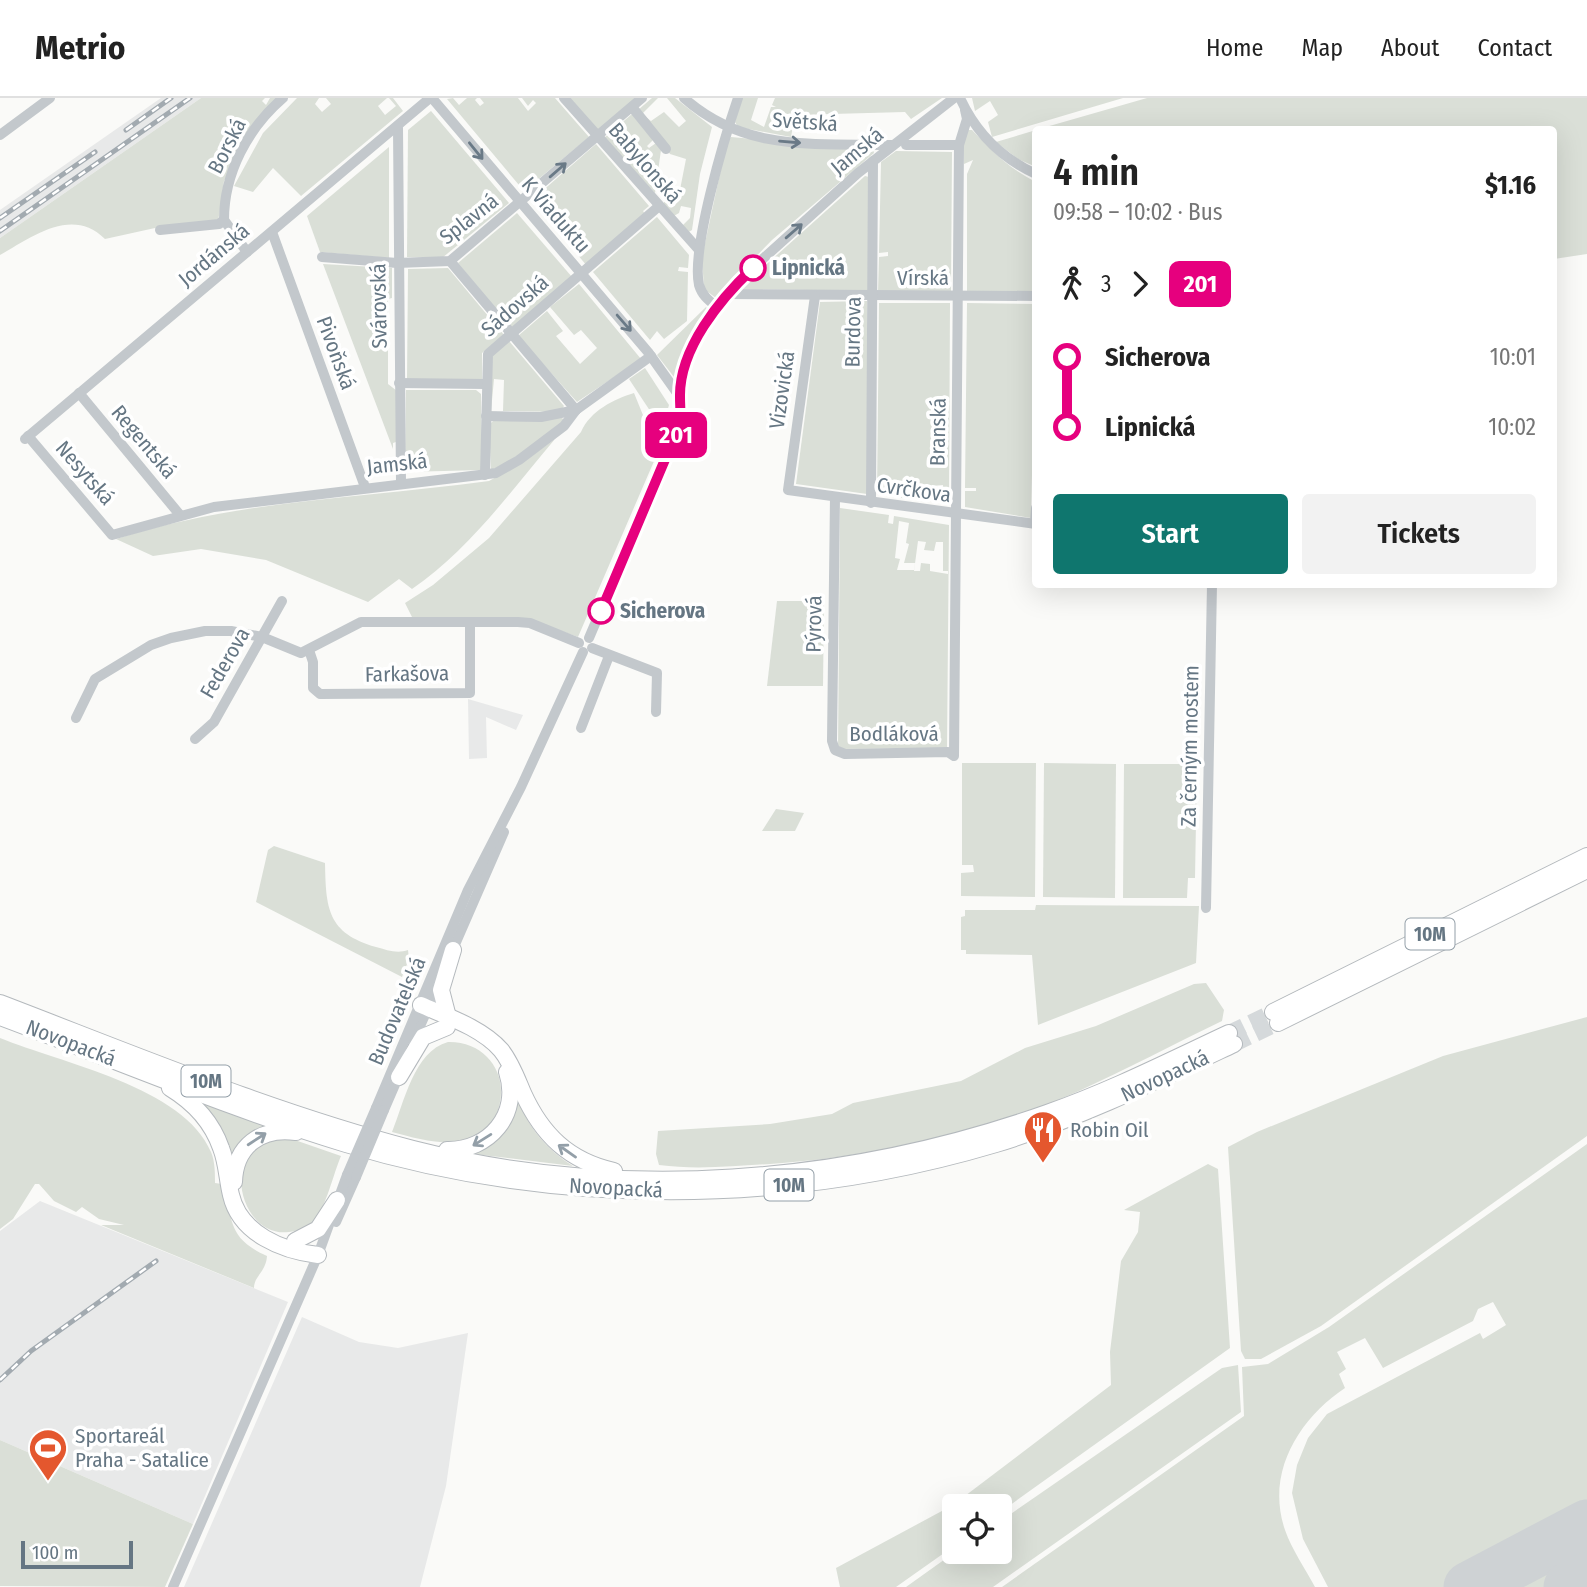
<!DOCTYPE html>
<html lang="en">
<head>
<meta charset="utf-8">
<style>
	body { margin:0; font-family:"Fira Sans Condensed",sans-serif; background:#f2f2f2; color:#222; height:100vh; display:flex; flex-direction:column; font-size:26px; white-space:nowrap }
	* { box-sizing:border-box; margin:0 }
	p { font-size:23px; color:#767676 }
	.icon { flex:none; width:38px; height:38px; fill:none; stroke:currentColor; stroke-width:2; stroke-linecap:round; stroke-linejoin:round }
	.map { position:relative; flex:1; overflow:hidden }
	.side { position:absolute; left:1032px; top:28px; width:525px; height:462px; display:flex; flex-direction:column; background:#fff; border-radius:7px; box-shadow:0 7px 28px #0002 }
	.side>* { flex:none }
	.badge { padding:0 14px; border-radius:10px; font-size:24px; line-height:46px }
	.tools { position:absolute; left:942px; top:1396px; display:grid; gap:14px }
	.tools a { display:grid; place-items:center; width:70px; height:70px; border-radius:7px; background:#fff; box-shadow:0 7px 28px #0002; font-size:35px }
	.scale { position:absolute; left:21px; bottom:18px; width:112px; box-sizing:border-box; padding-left:7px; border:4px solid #657683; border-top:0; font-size:19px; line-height:24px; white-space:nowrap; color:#657683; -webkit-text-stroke:5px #fff; paint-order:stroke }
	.map>.badge { position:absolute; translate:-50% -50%; box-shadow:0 0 0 4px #fff }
	.legs { display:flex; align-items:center; gap:10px; height:77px; padding:0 21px; font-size:23px }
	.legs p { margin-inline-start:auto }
	.summary { display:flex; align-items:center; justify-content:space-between; height:119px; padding:0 21px }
	h1 { font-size:38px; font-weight:600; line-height:52px }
	.action { display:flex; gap:14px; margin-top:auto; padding:14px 21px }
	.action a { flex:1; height:80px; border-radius:7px; background:#0f766e; color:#fff; font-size:28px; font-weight:600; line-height:80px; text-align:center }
	.action a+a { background:#f2f2f2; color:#222 }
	ul { padding:0 21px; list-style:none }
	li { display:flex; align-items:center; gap:24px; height:70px; font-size:26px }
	li i { display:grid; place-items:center; width:10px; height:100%; margin:0 9px; background:currentColor }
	li i::after { content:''; width:18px; height:18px; margin:-9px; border:5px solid; border-radius:50%; background:#fff }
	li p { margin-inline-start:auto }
	li:first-child i { background:linear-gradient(#0000 50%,currentColor 0) }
	li:last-child i { background:linear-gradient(currentColor 50%,#0000 0) }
	header { display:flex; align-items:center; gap:42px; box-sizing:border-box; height:98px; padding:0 35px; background:#fff; border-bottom:2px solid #e0e0e0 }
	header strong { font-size:33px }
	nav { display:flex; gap:38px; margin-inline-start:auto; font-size:24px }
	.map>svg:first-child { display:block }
	.built { fill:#e8e9e9 }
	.green { fill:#dadfd7; fill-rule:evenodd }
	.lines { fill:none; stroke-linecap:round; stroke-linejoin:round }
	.runway { stroke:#ced2d4; stroke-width:51 }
	.highway-tunnel { stroke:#d5d9db; stroke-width:16; stroke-dasharray:16 8; stroke-linecap:butt }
	.highway-casing { stroke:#b4b9bd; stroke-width:18 }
	.minor { stroke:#c3c8cc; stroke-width:10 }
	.highway { stroke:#fff; stroke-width:16 }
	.rail-casing { stroke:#a2aab0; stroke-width:5 }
	.rail { stroke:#fff; stroke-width:2.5; stroke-dasharray:8; stroke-linecap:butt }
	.minor-bridge { stroke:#c3c8cc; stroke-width:10 }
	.oneway { stroke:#6a7a87 }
	.oneway2 { stroke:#939fa8 }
	.line-1-casing { stroke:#fff; stroke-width:16 }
	.line-1 { stroke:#e6007e; stroke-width:10 }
	.stop-1-dot { fill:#fff; stroke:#e6007e; stroke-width:3.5 }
	.labels { text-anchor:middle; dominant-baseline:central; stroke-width:7; stroke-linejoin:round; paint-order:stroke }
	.shield { fill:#fff; stroke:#939fa8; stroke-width:2 }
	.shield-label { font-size:19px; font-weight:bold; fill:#657683 }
	.street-label { font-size:21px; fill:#657683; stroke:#fff }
	.stop-label { font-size:21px; font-weight:bold; fill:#657683; stroke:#fff; text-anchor:start }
	.poi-label { font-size:21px; fill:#657683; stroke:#fff; text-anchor:start }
</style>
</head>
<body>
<header>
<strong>Metrio</strong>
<nav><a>Home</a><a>Map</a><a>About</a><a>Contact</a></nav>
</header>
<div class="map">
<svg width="1587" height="1489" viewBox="0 0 1587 1489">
	<rect width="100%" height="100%" fill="#fafaf8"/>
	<g class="built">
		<polygon points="161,0 201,0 0,140 0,112"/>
		<polygon points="468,601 523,617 516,632 486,619 487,660 469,661"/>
		<polygon points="40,1103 288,1204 193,1426 0,1342 0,1133"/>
		<polygon points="302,1219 359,1244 398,1250 468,1235 446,1388 420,1489 184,1489"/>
	</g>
	<g class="green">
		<path d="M201,0H265L262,3L266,7L270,0H279L224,83L218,124L155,130L105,141C72,108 32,139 0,157V140Z"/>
		<polygon points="297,0 319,0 315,6 322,14 331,6 326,0 387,0 378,8 385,17 396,8 389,0 393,0 403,13 301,98 273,70 253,94 234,88 263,35"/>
		<polygon points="453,0 459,7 467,0 477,0 475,2 480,8 484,5 480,0 518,0 528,13 536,5 533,2 528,8 522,0 555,0 589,39 524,93 447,1"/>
		<polygon points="568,0 638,0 599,34"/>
		<polygon points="652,0 658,0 642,16 651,23 664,14 679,29 686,23 667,0 675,0 712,29 700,76 692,132 687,135 681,129 690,120 691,110 681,108 679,115 672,119 663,109 664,104 675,105 678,102 686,61 670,56 638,12"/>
		<polygon points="741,0 758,0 751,22 764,29 771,9 776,9 772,7 775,0 942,0 911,21 905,14 795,17 791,39 738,29 735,24"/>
		<polygon points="972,0 1123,0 992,39 988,24 998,17 990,3 975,13"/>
		<polygon points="1147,0 1587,0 1587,156 1554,161 1554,32 1417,32 1416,29 1409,32 1039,31"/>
		<polygon points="431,13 509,105 442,160 407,159 408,32"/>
		<polygon points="632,16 653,42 647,48 649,50 656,45 661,52 655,95 604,40"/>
		<path d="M967,32H972C996,56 1004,67 1036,84V194L967,193V76L973,62L964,66L963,42Z"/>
		<polygon points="1036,32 1036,69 1018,61 996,44"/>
		<polygon points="731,39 873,52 874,55 772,142 716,200 704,191 702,159 727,43"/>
		<polygon points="596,46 649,108 643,113 645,116 587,168 532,102"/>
		<polygon points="389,49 389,160 320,154 307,118"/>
		<polygon points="896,53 952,54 951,194 878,194 879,159 888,158 888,154 879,155 881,64"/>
		<polygon points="865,78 869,79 869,193 739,191"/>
		<polygon points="517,115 572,179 512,231 458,165"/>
		<polygon points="657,119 689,157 688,170 679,169 678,173 688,174 687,223 664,241 657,233 650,242 593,174"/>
		<polygon points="323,166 392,170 392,200 388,201 388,286 397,293 396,344 393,345 393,351"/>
		<polygon points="448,170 504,237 482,255 482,282 407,281 408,171"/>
		<polygon points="579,186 641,261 577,304 518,238 547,213 563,233 556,238 580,266 597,250 581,232 574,237 550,209"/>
		<polygon points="867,203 867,396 796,386 820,204"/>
		<polygon points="879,205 950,205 949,401 942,400 943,387 931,388 927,403 895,399 895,396 923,398 924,388 913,388 907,383 902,383 900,388 896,386 891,398 877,396"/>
		<polygon points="967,205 1036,206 1031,420 965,409 965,393 976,393 976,390 965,390"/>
		<polygon points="706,209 709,214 679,279 674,279 657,257"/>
		<polygon points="509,243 564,308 560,314 503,313 504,282 494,281 491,313 492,258"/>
		<polygon points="645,270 669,307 662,331 629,281"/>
		<polygon points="406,292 476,292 481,296 482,372 405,374"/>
		<path d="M634,295L658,354L578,539L531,522L412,519L405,505L433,487L489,440L581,334C590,313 614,301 634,295Z"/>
		<polygon points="562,319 564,324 516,361 491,372 489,327 494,322"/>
		<path d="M555,341C510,394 470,451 412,491L399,481L368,504L266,462L201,451L153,458L116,441C237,402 364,400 489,383L523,364Z"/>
		<path d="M840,410L889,417L888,425L893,426L894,418L949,427L947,650L838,651ZM899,423L909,425L906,445L909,446L904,465H915L914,472H897L900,461L895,460ZM918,443L926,444L924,452L934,453L936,444H943V473H948V476L930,473V466L921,465L920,473H914Z"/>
		<polygon points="777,503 824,503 823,588 767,588"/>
		<polygon points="962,665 1036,665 1035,799 961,798 961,775 974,774 973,767 962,767"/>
		<polygon points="1044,665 1116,666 1115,800 1043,799"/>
		<polygon points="1124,666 1197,666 1195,780 1188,780 1187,800 1123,800"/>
		<polygon points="776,711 804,715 795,733 762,733"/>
		<path d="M274,748L325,765C326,810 327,835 376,849C387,852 397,856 408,852L409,861L402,879L256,804L268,752Z"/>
		<polygon points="1036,807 1199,808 1196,865 1038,927 1032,857 966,856 966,852 961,852 961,819 965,818 965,812 1035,812"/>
		<path d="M1206,885L1224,912L1222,923C1174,946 1127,971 1079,993C984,1035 874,1059 770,1066C734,1068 696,1072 659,1067L656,1056L658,1033L770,1026L832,1016L853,1005L961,983L1025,950L1096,928L1194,886Z"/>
		<polygon points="1587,919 1587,1038 1321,1228 1261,1261 1245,1261 1241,1253 1228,1049 1257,1034 1443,958"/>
		<path d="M0,940C61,965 184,989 211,1054C215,1063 215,1075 215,1085L222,1086C234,1123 227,1140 267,1158C266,1174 254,1178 254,1190L101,1127H124L99,1121L82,1109L76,1114L54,1103L39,1086H35L13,1121L0,1131Z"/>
		<path d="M448,944C489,943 513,982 495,1019C491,1027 487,1035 478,1039C453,1051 418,1041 392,1034C404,1005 414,953 448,944Z"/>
		<path d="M517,1000C529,1030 546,1051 573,1068L474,1056C502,1043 508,1027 517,1000Z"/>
		<path d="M195,1001L267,1028C247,1032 237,1045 231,1063Z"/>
		<path d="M289,1040L341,1058C334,1074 325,1112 314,1123C308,1130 298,1133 289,1134C241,1140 221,1057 267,1042C274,1040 282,1041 289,1040Z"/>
		<path d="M1587,1046V1489H1328L1303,1441L1292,1395L1297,1367L1308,1340L1327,1316L1480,1235L1483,1241L1506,1227L1493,1204L1478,1211L1473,1223L1383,1270L1365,1240L1337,1254L1346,1271L1339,1276L1345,1290C1300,1320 1265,1374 1285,1432C1292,1452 1305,1470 1315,1489H1002L1244,1318L1242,1269L1268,1266L1329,1229Z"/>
		<polygon points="1208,1066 1218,1071 1230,1250 999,1415 999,1409 954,1409 954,1448 896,1489 840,1489 836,1470 953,1407 1111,1287 1110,1254 1121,1163 1138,1134 1140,1114 1124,1112"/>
		<polygon points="1238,1267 1241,1314 993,1489 906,1489 955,1454 999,1454 999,1424 1222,1270"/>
		<polygon points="0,1342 193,1426 165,1489 0,1488"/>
	</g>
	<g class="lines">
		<g class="runway">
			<polyline points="1469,1489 1587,1427"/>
			<polyline points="1569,1489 1587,1480"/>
		</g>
		<g class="highway-tunnel">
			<polyline points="1229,935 1273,914"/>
			<polyline points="1234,946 1278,925"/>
		</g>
		<g class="highway-casing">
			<g id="highway">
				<path d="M0,905C136,957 272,1014 413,1051C621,1104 846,1086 1047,1015C1110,993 1169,963 1229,935"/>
				<path d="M421,907C446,918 482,930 501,952C511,964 517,981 523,995C542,1037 569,1063 614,1073"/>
				<polyline points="1273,914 1587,758"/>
				<path d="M0,919C115,962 228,1010 346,1046C556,1109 785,1109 996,1046C1078,1021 1156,983 1234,946"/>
				<polyline points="448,919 441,892 453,852"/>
				<polyline points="1278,925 1587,772"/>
				<polyline points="399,979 423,939 447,929"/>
				<path d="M170,990C193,1004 212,1024 221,1050C227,1065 227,1081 231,1097C240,1136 283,1153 318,1157"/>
				<path d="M447,1052C489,1053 521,1016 507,974"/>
				<path d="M234,1084C235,1048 261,1029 296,1034"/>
				<polyline points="295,1143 318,1131 337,1102"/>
			</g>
		</g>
		<g class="minor">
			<polyline points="432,0 648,254 680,299 680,326 589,540"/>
			<polyline points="564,0 699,152"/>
			<path d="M684,0C746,55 816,45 893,47"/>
			<path d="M960,0C976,35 1001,60 1036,76"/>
			<polyline points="632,9 666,51"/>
			<polyline points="398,30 401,385"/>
			<polyline points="0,37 50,0"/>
			<polyline points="906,47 959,47"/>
			<polyline points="160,132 219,126 224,122"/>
			<polyline points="272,134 365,389"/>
			<path d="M247,154L224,122C224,75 248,30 283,0"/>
			<polyline points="322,159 397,165 450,163 642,0"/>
			<polyline points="450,163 576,312"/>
			<polyline points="726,196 1036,198"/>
			<polyline points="815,198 788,392 1036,426"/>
			<path d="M716,208C708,202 702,197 699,187C691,151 725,38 738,0"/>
			<polyline points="399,285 485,286"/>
			<polyline points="79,295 180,417"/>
			<polyline points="680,299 684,275 697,241 716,208 735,186 858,75 954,0"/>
			<polyline points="486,318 541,319 576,312"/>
			<polyline points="28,338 112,437 214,409 496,375 519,362 564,328 576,312 651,258"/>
			<polyline points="25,341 430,0"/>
			<polyline points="485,377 488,256 658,109"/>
			<polyline points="835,399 832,643 835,652 845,656 948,654 954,658 959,47 967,21 965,12"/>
			<polyline points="871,405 873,63"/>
			<polyline points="1035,426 1036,410"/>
			<polyline points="592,550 657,575 656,614"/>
			<polyline points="309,552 313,564 313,590 320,596 470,595 470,524"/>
			<polyline points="76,620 95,581 151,547 171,540 205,533 231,533 262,539 301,555 361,524 518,524 530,525 579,545"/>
			<polyline points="581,630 609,558"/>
			<polyline points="195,641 214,624 282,503"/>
			<polyline points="1206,810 1212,486"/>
			<polyline points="450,858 504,734"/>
			<polyline points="413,944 439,885"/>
			<polyline points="376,1010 468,792 521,689 583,554"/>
			<polyline points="384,1012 400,975"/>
			<polyline points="336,1124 356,1079"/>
			<polyline points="173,1489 318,1157 347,1077"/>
		</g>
		<use href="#highway" class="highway"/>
		<g class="rail-casing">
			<g id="rail">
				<polyline points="126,32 171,0"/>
				<polyline points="0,120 95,54"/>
				<polyline points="0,133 190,0"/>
				<polyline points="0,1282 31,1253 156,1163"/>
			</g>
		</g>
		<use href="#rail" class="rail"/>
		<g class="minor-bridge">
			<polyline points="347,1077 376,1010"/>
			<polyline points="356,1079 384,1012"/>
		</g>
	</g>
	<defs><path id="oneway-shaft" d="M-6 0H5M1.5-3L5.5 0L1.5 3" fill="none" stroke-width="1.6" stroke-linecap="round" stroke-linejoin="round" transform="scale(1.75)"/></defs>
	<g class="oneway">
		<use href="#oneway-shaft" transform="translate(790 44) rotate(5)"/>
		<use href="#oneway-shaft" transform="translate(476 53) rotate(51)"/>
		<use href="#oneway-shaft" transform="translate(558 72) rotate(-41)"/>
		<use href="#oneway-shaft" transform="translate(794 133) rotate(-41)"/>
		<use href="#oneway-shaft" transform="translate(624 225) rotate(49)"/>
	</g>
	<g class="oneway2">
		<use href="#oneway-shaft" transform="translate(257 1041) rotate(-33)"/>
		<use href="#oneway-shaft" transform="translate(482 1042) rotate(148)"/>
		<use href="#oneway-shaft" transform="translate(567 1053) rotate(-145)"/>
	</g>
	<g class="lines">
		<g class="line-1-casing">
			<path id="line-1" d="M601,513L680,326C681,316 680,308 680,299C679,251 720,201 753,170"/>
		</g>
		<use href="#line-1" class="line-1"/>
	</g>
	<defs>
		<g id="restaurant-pin" transform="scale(2.0125)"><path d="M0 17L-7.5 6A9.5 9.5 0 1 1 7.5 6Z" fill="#e4572e" stroke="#fff"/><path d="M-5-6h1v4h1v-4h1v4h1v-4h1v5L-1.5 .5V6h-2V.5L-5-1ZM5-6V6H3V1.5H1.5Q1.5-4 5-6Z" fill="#fff"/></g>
		<g id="stadium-pin" transform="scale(2.0125)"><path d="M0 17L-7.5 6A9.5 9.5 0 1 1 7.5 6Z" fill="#e4572e" stroke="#fff"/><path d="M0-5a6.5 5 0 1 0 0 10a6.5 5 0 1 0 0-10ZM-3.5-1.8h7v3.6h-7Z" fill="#fff"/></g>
	</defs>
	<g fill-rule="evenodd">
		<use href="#restaurant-pin" x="1043" y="1032"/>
		<use href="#stadium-pin" x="48" y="1350"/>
	</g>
	<g class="stop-1-dot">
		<circle cx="753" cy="170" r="12"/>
		<circle cx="601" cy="513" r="12"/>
	</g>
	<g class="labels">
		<g class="shield">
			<rect x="1405.5" y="820.5" width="49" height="31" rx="5"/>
			<rect x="181.5" y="967.5" width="49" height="31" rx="5"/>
			<rect x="764.5" y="1071.5" width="49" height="31" rx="5"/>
		</g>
		<g class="shield-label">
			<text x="1430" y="836">10M</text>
			<text x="206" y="983">10M</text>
			<text x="789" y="1087">10M</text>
		</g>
		<g class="street-label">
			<text transform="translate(805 24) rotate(4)">Světská</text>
			<text transform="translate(227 48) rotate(-63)">Borská</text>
			<text transform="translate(857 53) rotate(-40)">Jamská</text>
			<text transform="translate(645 65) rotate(49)">Babylonská</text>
			<text transform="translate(556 117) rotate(49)">K Viaduktu</text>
			<text transform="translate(469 121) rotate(-38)">Splavná</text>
			<text transform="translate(214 157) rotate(-40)">Jordánská</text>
			<text x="923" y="180">Vírská</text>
			<text transform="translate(379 208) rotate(-91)">Svárovská</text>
			<text transform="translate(515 208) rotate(-41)">Sádovská</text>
			<text transform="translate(853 234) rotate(-89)">Burdova</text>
			<text transform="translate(336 255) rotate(70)">Pivoňská</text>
			<text transform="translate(782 292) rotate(-82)">Vizovická</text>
			<text transform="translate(938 334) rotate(-89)">Branská</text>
			<text transform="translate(144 344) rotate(50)">Regentská</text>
			<text transform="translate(397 366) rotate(-6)">Jamská</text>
			<text transform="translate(85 375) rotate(49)">Nesytská</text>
			<text transform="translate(914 392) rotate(8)">Cvrčkova</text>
			<text transform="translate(814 526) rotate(-89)">Pýrová</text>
			<text transform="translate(225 565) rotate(-60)">Federova</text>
			<text transform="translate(407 576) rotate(-1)">Farkašova</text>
			<text x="894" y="636">Bodláková</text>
			<text transform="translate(1190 648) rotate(-89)">Za černým mostem</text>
			<text transform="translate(397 913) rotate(-67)">Budovatelská</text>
			<text transform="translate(71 945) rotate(21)">Novopacká</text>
			<text transform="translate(1165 978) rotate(-25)">Novopacká</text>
			<text transform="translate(616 1090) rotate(3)">Novopacká</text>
		</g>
		<g class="stop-label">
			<text x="772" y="170">Lipnická</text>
			<text x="620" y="513">Sicherova</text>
		</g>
		<g class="poi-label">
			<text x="1070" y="1032">Robin Oil</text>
			<text x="75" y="1338">Sportareál<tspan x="75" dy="24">Praha - Satalice</tspan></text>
		</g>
	</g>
</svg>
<div class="tools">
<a><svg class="icon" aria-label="locate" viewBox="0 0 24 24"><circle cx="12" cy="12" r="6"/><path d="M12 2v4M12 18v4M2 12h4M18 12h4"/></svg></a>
</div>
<div class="scale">100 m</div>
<b class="badge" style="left:676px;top:337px;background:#e6007e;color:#fff">201</b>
<section class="side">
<div class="summary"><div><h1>4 min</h1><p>09:58 – 10:02 · Bus</p></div><b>$1.16</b></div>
<div class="legs"><svg class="icon" aria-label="walk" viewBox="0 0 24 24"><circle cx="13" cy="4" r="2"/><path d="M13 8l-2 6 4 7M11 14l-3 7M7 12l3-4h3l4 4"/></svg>3<svg class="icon" aria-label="forward" viewBox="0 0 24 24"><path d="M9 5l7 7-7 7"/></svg><b class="badge" style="background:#e6007e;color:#fff">201</b></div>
<ul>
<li><i style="color:#e6007e"></i><b>Sicherova</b><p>10:01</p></li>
<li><i style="color:#e6007e"></i><b>Lipnická</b><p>10:02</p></li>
</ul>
<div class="action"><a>Start</a><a>Tickets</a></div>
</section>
</div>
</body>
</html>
